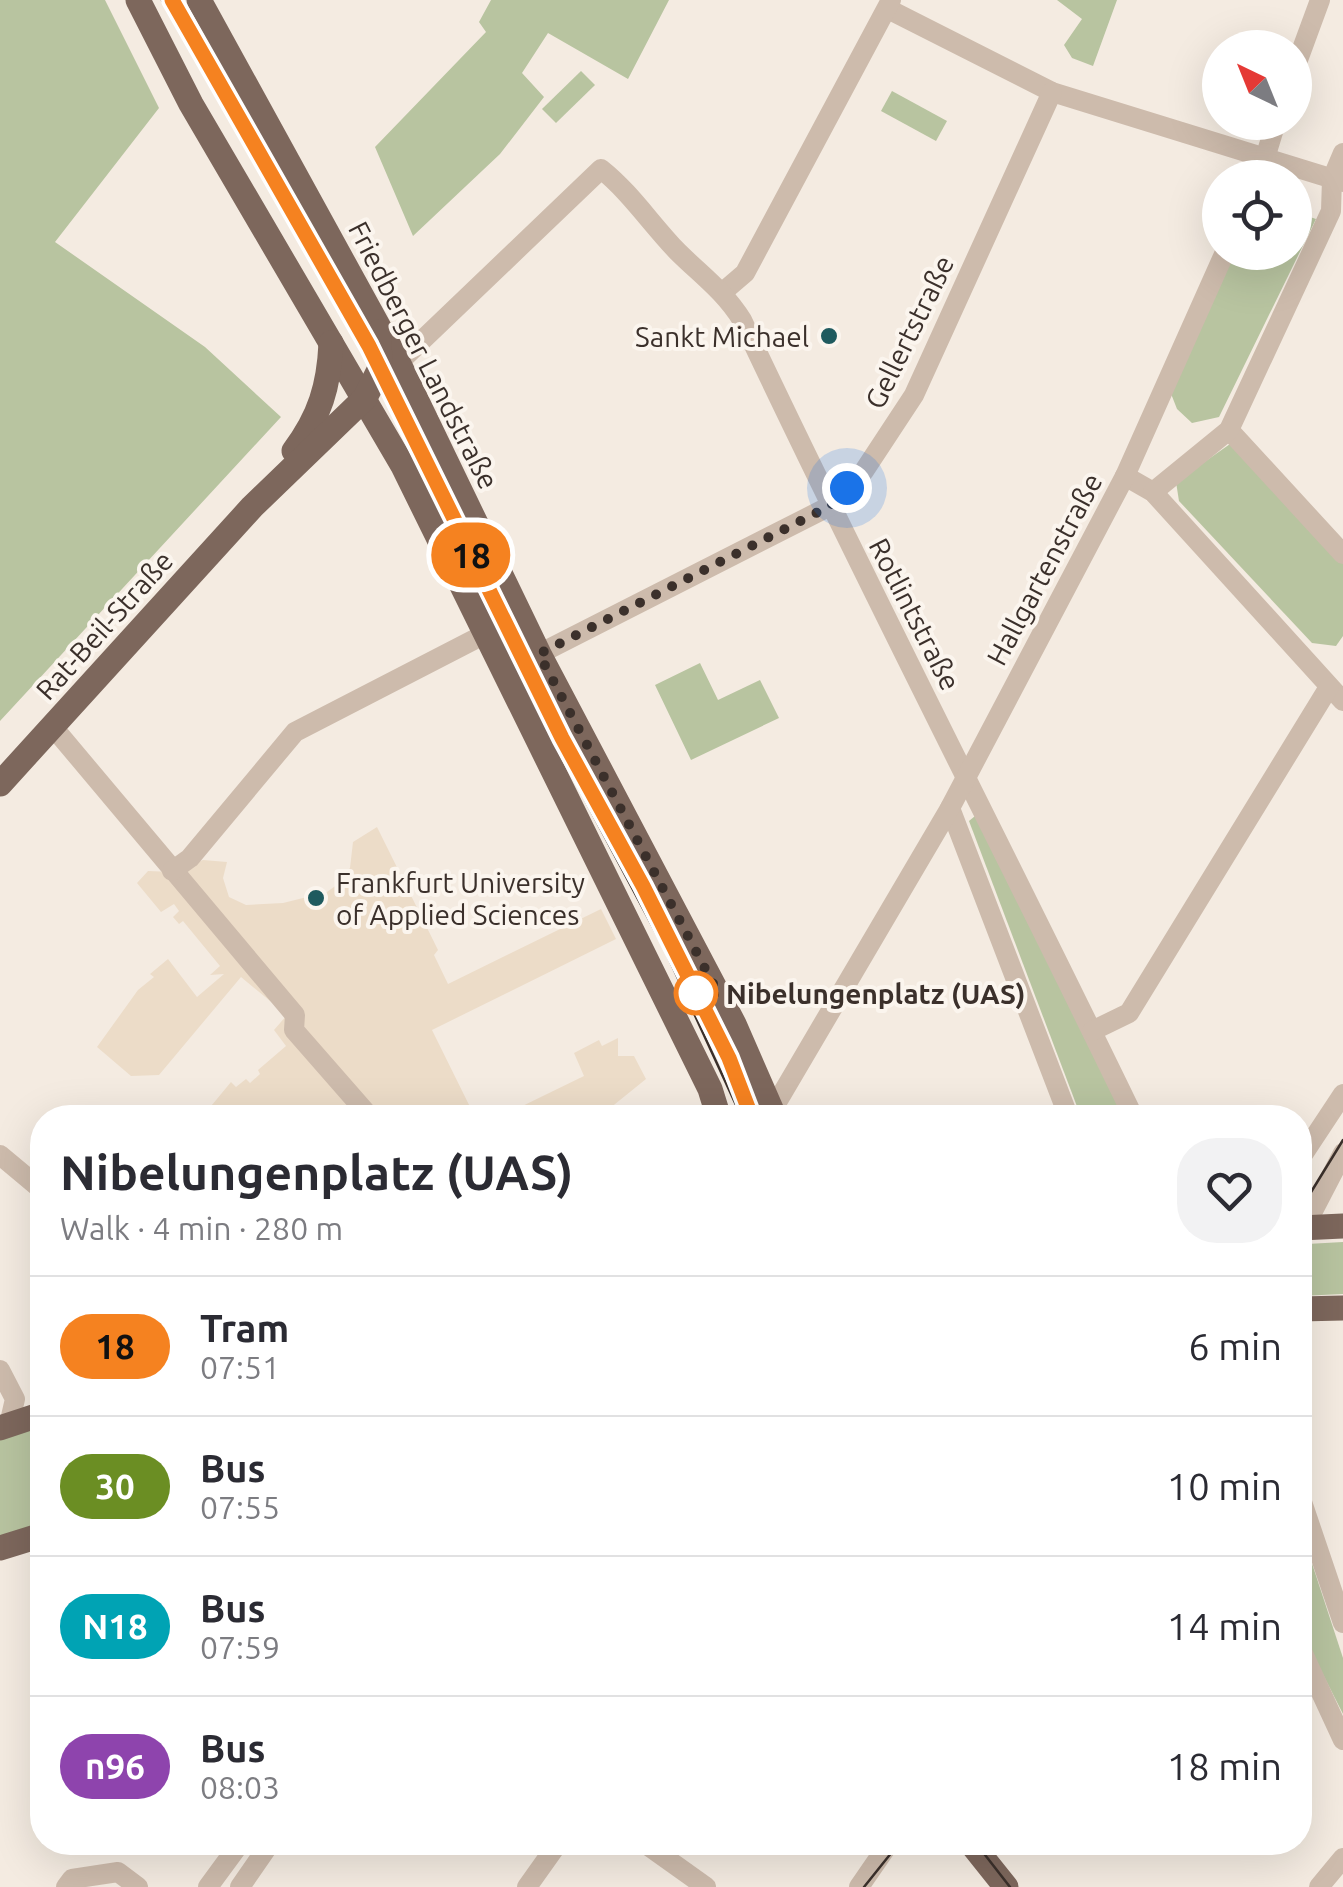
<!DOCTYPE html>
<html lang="en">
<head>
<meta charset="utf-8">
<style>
	body { margin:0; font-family:Ubuntu,sans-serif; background:#f2f2f3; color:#2b2b33; height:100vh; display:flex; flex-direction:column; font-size:38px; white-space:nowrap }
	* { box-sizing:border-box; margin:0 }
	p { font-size:32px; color:#7c7c81 }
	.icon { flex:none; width:55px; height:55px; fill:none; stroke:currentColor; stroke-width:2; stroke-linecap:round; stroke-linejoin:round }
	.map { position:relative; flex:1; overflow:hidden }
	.side { position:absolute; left:30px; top:1105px; width:1282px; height:750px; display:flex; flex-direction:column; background:#fff; border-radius:40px; box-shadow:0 10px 40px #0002 }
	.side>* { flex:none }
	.badge { padding:0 20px; border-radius:32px; font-size:35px; line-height:65px }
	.needle { width:65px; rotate:317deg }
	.controls { position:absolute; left:1202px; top:30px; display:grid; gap:20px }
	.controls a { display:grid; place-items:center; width:110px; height:110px; border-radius:50%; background:#fff; box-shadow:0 10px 40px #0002; font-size:50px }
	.you { position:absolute; width:50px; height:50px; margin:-25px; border:8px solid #fff; border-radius:50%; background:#1a73e8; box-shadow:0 0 0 15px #1a73e833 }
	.map>.badge { position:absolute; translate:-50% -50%; box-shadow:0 0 0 5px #fff }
	.round { display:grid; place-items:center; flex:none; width:105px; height:105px; border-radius:40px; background:#f2f2f3 }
	.summary { display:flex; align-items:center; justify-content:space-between; height:170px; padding:0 30px }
	h1 { font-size:48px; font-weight:700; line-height:75px }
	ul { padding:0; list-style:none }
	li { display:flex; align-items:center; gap:30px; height:140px; padding:0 30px; border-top:2px solid #e1e1e2 }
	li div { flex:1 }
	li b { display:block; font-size:38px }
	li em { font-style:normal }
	li .badge { min-width:110px; font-weight:700; text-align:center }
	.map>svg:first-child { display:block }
	.green { fill:#b8c4a0 }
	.plaza { fill:#ecdcc8 }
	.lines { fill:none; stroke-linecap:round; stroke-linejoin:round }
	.minor { stroke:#cdbbac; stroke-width:20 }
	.major { stroke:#7d675c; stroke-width:25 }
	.tram { stroke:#3b302b; stroke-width:2.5 }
	.line-casing { stroke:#fff; stroke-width:22 }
	.line { stroke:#f58220; stroke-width:15 }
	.walk { stroke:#3b302b; stroke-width:10; stroke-dasharray:0 18 }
	.poi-dot { fill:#1f5a5e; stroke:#fbf5ee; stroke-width:4 }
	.stop-dot { fill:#fff; stroke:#f58220; stroke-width:5 }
	.labels { text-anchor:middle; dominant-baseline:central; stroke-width:8; stroke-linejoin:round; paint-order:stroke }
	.street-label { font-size:28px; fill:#3b302b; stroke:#fbf5ee }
	.poi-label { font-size:28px; fill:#3b302b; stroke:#fbf5ee; text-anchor:end }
	.stop-label { font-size:28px; font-weight:bold; fill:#3b302b; stroke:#fbf5ee; text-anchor:start }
</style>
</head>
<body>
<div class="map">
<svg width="1343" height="1887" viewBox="0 0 1343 1887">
	<rect width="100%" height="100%" fill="#f4ebe1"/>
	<g class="green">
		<polygon points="0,0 105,0 159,108 55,242 205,347 281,417 0,721"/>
		<polygon points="491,0 669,0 628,79 548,33 522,73 544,97 500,154 413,236 375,147 486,32 479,22"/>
		<polygon points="1057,0 1117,0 1093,66 1072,58 1064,45 1082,19"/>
		<polygon points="581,71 595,85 556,123 542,109"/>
		<polygon points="892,91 947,121 936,141 881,111"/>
		<polygon points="1295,212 1316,219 1219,417 1192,423 1177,409 1168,386 1232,253 1295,252"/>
		<polygon points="1230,444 1343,562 1343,636 1336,646 1312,643 1179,501 1176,482"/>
		<polygon points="700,663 718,700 760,680 779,718 691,760 655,685"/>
		<polygon points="975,816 1129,1117 1081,1117 969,821"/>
		<polygon points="1343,1242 1343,1294 1300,1296 1300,1255 1307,1244"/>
		<polygon points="42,1424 42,1526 0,1539 0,1437"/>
		<polygon points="1300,1527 1343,1658 1343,1714 1300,1629"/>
	</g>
	<g class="plaza">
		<polygon points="377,827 438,950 434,955 448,984 601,909 616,939 432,1030 475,1117 202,1117 231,1082 236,1087 246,1079 250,1083 260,1074 258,1070 286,1046 274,1030 287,1015 241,977 159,1075 131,1076 97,1047 138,990 154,977 150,974 168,959 197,997 224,974 210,975 220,966 183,921 179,924 173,917 179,911 174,904 161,912 137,883 148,871 173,872 203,860 227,862 223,878 229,897 246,905 283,903 327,892 338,884 350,868 353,842"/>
		<polygon points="618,1038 618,1056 634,1056 646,1079 599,1117 500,1117 584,1076 574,1053 599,1040 602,1046"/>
	</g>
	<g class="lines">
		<g class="minor">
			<polyline points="888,9 1052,92 1343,182"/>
			<polyline points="1295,68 1320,0"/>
			<polyline points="1259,178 1276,122"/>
			<polyline points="724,291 745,273 891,0"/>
			<path d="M390,371L601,169C630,192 651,224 677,251C701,275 724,291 742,320C868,588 1005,851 1134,1118"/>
			<polyline points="1229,430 1343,554"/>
			<polyline points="1125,476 1153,492 1343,701"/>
			<polyline points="1153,492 1229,430 1331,211 1332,179 1343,153"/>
			<polyline points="539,654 830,506 864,471 914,395 1052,92"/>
			<polyline points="53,727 295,1015 294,1030 371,1118"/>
			<polyline points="950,808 1069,1118"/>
			<polyline points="172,871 190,858 295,732 485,634"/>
			<polyline points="1092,1031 1129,1013 1329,687"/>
			<polyline points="773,1109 950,808 1125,476 1225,252"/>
			<polyline points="0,1155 42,1190"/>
			<polyline points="1300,1159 1343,1094"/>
			<polyline points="1300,1236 1343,1153"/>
			<polyline points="0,1370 15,1399 9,1425"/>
			<polyline points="1300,1496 1343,1623"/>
			<polyline points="1300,1647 1343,1740"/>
			<polyline points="643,1842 706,1887"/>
			<polyline points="66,1887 72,1879 118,1872 138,1887"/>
			<polyline points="208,1887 241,1842"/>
			<polyline points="240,1887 271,1842"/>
			<polyline points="527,1887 559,1842"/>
			<polyline points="859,1887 890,1842"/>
			<polyline points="1319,1887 1343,1858"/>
		</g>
		<g class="major">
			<polyline points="138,0 191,104 403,466 710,1089 719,1118"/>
			<polyline points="199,0 398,362 539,654 734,1024 775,1118"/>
			<path d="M294,451C320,416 329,386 331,343"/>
			<polyline points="0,784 252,507 365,398 380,368 379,332"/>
			<polyline points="1300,1228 1343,1226"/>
			<polyline points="1300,1309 1343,1308"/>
			<polyline points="0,1428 42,1414"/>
			<polyline points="0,1548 42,1535"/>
			<polyline points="970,1842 1006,1887"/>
		</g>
		<g class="tram">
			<polyline points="162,0 362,351 566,764 664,948 742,1118"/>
			<polyline points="1300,1210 1343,1140"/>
			<polyline points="975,1842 1010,1887"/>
			<polyline points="864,1887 900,1842"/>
		</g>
	</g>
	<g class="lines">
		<g class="line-casing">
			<polyline id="line" points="172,0 369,346 562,738 643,886 729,1058 752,1118"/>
		</g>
		<use href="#line" class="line"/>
		<polyline class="walk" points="696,993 719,995 539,654 830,506 847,488"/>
	</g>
	<g class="poi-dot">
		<circle cx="829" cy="336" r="10"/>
		<circle cx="316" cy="898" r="10"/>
	</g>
	<circle class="stop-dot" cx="696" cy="993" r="20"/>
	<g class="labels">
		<g class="street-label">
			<text transform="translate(909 332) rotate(-64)">Gellertstraße</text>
			<text transform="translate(424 355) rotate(63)">Friedberger Landstraße</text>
			<text transform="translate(1044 569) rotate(-62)">Hallgartenstraße</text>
			<text transform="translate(915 614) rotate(63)">Rotlintstraße</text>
			<text transform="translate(104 625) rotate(-48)">Rat-Beil-Straße</text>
		</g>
		<g class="poi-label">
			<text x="809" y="336">Sankt Michael</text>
			<text x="336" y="882" text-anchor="start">Frankfurt University<tspan x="336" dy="32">of Applied Sciences</tspan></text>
		</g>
		<g class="stop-label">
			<text x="726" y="993">Nibelungenplatz (UAS)</text>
		</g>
	</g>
</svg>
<div class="controls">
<a><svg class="needle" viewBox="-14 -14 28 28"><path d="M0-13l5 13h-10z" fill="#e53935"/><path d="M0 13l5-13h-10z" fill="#7c7c81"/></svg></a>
<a><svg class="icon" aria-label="locate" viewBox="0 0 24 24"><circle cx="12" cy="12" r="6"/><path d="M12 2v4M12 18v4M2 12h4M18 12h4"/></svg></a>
</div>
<div class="you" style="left:847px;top:488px"></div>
<b class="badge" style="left:471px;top:555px;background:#f58220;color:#111">18</b>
<section class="side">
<div class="summary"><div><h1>Nibelungenplatz (UAS)</h1><p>Walk · 4 min · 280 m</p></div><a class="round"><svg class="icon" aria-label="heart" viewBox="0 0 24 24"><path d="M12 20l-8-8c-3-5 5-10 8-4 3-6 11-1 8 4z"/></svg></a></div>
<ul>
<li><span class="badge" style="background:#f58220;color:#111">18</span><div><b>Tram</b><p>07:51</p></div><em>6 min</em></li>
<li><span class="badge" style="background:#6b8e23;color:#fff">30</span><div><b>Bus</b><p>07:55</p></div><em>10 min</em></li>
<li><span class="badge" style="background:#00a3b4;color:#fff">N18</span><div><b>Bus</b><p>07:59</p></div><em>14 min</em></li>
<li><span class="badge" style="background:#8e44ad;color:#fff">n96</span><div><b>Bus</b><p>08:03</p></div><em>18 min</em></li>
</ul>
</section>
</div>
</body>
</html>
